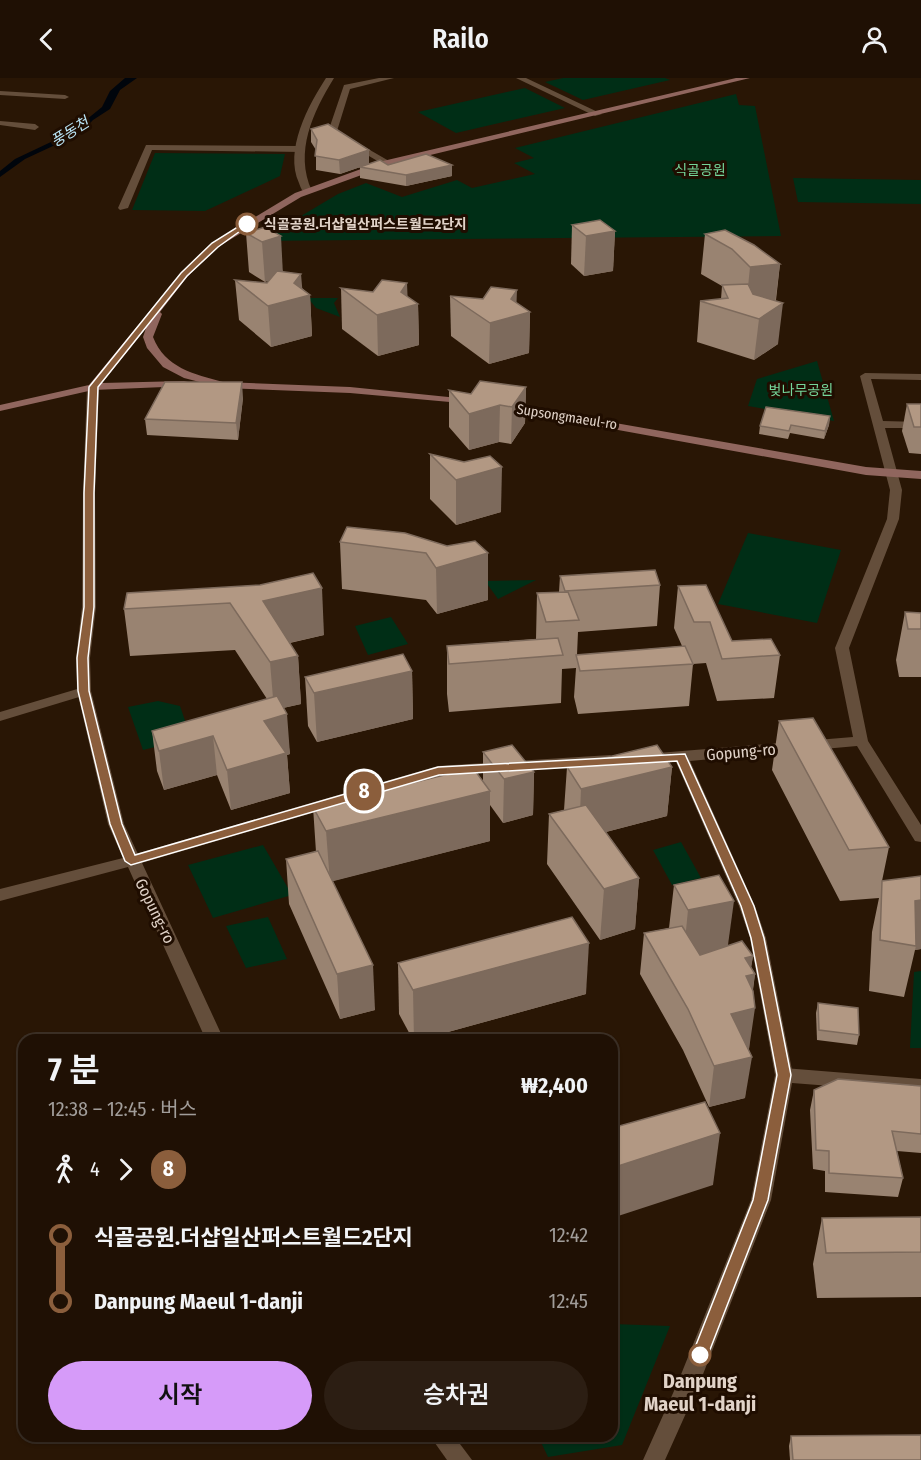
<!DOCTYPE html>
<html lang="ko">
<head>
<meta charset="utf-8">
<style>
	body { margin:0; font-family:"Fira Sans Condensed","Noto Sans KR",sans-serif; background:#2c1e13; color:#f1f3f6; height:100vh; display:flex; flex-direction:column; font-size:22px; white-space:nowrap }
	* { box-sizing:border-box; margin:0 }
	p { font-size:20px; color:#a19d9a }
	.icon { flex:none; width:33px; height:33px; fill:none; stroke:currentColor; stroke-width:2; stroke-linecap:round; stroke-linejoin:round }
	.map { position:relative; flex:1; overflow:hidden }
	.panel { position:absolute; left:18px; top:956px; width:600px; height:408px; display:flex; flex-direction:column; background:#1f1004; border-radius:18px; box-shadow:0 2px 4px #0004,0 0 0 2px #3c3026 }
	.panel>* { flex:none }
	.badge { padding:0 12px; border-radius:20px; font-size:21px; line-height:39px }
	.map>.badge { position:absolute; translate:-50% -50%; box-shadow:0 0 0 3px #fff }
	.legs { display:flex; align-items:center; gap:9px; height:66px; padding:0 30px; font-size:20px }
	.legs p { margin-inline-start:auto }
	.overview { display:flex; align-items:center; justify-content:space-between; height:102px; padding:0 30px }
	h1 { font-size:33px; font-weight:600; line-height:45px }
	.primary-button { display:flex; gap:12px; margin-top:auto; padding:12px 30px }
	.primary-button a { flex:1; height:69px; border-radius:36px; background:#d69bf9; color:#111; font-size:24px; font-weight:600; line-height:69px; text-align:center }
	.primary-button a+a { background:#2c1e13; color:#f1f3f6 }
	ul { padding:0 30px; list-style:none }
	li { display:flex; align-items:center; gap:21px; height:66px; font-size:22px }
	li i { display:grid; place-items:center; width:9px; height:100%; margin:0 8px; background:currentColor }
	li i::after { content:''; width:15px; height:15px; margin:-8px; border:4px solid; border-radius:50%; background:#1f1004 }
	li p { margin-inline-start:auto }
	li:first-child i { background:linear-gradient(#0000 50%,currentColor 0) }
	li:last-child i { background:linear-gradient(currentColor 50%,#0000 0) }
	header { display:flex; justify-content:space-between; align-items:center; height:78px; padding:0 30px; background:#1f1004; font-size:27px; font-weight:600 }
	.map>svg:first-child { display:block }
	.green { fill:#002e16 }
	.water { fill:#00050c }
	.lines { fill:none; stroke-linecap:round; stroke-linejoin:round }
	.minor { fill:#644e3b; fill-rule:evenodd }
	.tertiary { fill:#644e3b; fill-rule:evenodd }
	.secondary { fill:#90665e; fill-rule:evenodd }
	.wall { fill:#998371 }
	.shaded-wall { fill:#7d6a5c }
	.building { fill:#b29883; stroke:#7d6a5c; stroke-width:1.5 }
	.line-1 { fill:#8b5e3c; stroke:#fff; stroke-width:1.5 }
	.stop-1-dot { fill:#fff; stroke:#8b5e3c; stroke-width:3 }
	.labels { text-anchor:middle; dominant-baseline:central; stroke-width:6; stroke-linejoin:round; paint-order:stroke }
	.far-park-label { font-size:14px; fill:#75d69a; stroke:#1f0d00 }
	.far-stop-label { font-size:14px; font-weight:bold; fill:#e1d3c8; stroke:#1f0d00; text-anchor:start }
	.far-street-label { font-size:14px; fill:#e1d3c8; stroke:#1f0d00 }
	.far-water-label { font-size:15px; font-style:italic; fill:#bbe6f7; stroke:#1f0d00 }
	.street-label { font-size:16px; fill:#e1d3c8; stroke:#1f0d00 }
	.near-stop-label { font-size:20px; font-weight:bold; fill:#e1d3c8; stroke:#1f0d00 }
</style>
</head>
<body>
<header><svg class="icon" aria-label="back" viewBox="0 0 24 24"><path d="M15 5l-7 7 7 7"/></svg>Railo<svg class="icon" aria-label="person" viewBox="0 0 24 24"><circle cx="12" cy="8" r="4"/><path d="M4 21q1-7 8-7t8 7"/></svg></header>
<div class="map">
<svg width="921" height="1382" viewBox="0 0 921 1382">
	<rect width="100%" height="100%" fill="#291605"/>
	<g class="green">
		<polygon points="563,0 665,0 670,2 583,22 545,4"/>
		<polygon points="525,10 565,30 456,55 418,34"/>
		<polygon points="736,16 739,27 755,28 781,158 259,163 338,116 366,105 402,119 457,102 472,110 535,96 514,85 534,80 515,70"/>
		<polygon points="155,75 285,76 280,98 205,133 132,132"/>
		<polygon points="793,100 921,102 921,126 798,124"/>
		<polygon points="308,220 338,220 334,225 340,239 316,230"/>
		<polygon points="817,283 834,343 748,328 757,301"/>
		<polygon points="748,455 841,472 817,545 718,526"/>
		<polygon points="536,502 498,521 485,503"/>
		<polygon points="391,539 408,566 368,577 355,548"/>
		<polygon points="158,623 180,628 191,660 143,672 128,629"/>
		<polygon points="681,764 701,800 672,807 653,772"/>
		<polygon points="263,767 292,817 213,840 188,787"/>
		<polygon points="268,839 287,881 246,890 226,848"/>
		<polygon points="921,893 921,970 910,970 914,894"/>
		<polygon points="612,1246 670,1248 622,1367 548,1379 538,1358 612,1358"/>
	</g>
	<polygon class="water" points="125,0 137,0 120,12 110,31 93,42 81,55 25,81 0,99 0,93 15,81 70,55 102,29 110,13"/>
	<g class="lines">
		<g class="minor">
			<polygon points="379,0 394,0 350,11 337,53 389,83 390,85 386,88 328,54 344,7"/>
			<polygon points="516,0 526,0 602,36 595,38"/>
			<polygon points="0,13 65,17 69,19 65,21 0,17"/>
			<polygon points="0,43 35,46 39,49 35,52 0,47"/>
			<polygon points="146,67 301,68 305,71 301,74 152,72 128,130 120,132 118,130"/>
			<polygon points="865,295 921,296 921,302 871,301 883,343 921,344 921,350 885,350 902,412 899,441 849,570 868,663 921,747 921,764 915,763 857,668 690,683 755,828 766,860 793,997 790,1002 784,1004 778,1002 775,997 750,860 739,828 676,684 646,686 639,681 646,676 853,659 835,570 887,441 890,412 860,298"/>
			<polygon points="84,609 91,613 89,616 0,643 0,634"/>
			<polygon points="610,677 617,682 615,685 439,698 131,788 123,783 125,779 438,688"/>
		</g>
		<g class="tertiary">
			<path d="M326,0H334C313,34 294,74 312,113L307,116C302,113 301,111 299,105C284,72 308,28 326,0Z"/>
			<polygon points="93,306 99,309 95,415 96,529 90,580 91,613 124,746 224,962 206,962 128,789 0,823 0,811 123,780 108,746 77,613 76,580 82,529 83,415 87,309"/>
			<polygon points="784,990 921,1001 921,1015 792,1005 771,1122 700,1304 665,1382 643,1382 678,1304 751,1122 775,997 778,992"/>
			<polygon points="430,1358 454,1358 472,1382 447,1382"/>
		</g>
		<g class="secondary">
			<path d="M736,0H750L389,87L301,119L218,169L187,199L160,234L162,236L153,259C165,290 194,296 223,304L350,309L468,321L474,324L472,326L350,315L223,310L184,300L163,289L147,270L143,259L146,250L102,305L184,303L188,304V308L93,312L0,333V327L89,307L181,195L212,165L295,115L383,83Z"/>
			<polygon points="507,326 866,389 921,393 921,401 866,397 503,331 501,329"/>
		</g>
	</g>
	<g class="wall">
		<polygon points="311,51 369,72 369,86 340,96 316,92 316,72 311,64"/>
		<polygon points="388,87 452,87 452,98 406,108 360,100 360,89"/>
		<polygon points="572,147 615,153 613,193 584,198 571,186"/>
		<polygon points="265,149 283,194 310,217 312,258 271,269 239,242 235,202 267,205 269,202 265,204 249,194 246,155"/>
		<polygon points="705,156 780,186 776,222 778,266 754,282 697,264 700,223 721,221 722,208 701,196"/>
		<polygon points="341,210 408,219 418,226 419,267 378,278 342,251"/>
		<polygon points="450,218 517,225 530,234 529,275 489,286 451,258"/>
		<polygon points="526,309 525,345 511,366 499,364 469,372 449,349 449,312 471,316"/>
		<polygon points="243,320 238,362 147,357 145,341"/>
		<polygon points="907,326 921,326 921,376 909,375 902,353"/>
		<polygon points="830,338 829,347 824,361 790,355 788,361 759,356 760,348"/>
		<polygon points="430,376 464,384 501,434 456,447 430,421"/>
		<polygon points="405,455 488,522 437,536 426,522 342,511 340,464"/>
		<polygon points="560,498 660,507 657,548 578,554 577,577 682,568 674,550 678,508 732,563 780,577 774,620 717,623 706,585 693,586 689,628 578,636 574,619 576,590 562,591 561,625 449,634 447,616 447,568 536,561 537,515 559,514"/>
		<polygon points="260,507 324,557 290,565 298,578 301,626 283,630 290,676 287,677 290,715 231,732 217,697 164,712 157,693 152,653 267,621 235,572 130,578 124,531"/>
		<polygon points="905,534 921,535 921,599 899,599 896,582"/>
		<polygon points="412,593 413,641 317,664 308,648 305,599"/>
		<polygon points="779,643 889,769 882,803 921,871 915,872 904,919 869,913 872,854 879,820 840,823 772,692"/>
		<polygon points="483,674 534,694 533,737 503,745 490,727 490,763 332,803 375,932 340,941 289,826 286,781 316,774 313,729 483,703"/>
		<polygon points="567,689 672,689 667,738 606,754 639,800 635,851 600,862 547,786 549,736 564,732"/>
		<polygon points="674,807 728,868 753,878 751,889 755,896 753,912 749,971 748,971 745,1020 709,1029 683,972 640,896 644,855 669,850"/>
		<polygon points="398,885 586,916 419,962 413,962 399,936"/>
		<polygon points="818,925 859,957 857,967 817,962 816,935"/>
		<polygon points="921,1008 921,1075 897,1073 903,1100 898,1119 825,1114 825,1093 813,1091 810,1032 814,1012"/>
		<polygon points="921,1139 921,1219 817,1220 813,1186 822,1140"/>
		<polygon points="791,1358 921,1382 790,1382 789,1368"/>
	</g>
	<g class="shaded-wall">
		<polygon points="369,72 369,86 340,96 339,82"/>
		<polygon points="452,87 452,98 406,108 406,97"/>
		<polygon points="615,153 613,193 584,198 586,158"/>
		<polygon points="281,158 283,197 265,204 262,164"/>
		<polygon points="780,186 775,226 746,229 750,189"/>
		<polygon points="301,196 303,219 310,217 312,258 271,269 268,228 294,205"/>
		<polygon points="407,205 408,229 418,226 419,267 378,278 377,237 401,214"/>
		<polygon points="517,212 516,238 530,234 529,275 489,286 490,245 511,221"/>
		<polygon points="783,225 778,266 754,282 759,241"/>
		<polygon points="242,304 243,320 238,362 236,345"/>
		<polygon points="526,309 525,345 511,366 512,329"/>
		<polygon points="500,327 499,364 469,372 469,336"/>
		<polygon points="830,338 829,347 824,361 825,353"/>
		<polygon points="502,389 501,434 456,447 456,402"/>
		<polygon points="488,475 488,522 437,536 436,490"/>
		<polygon points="322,510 324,557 266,570 263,523"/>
		<polygon points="298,578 301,626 274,632 270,584"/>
		<polygon points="412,593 413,641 317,664 314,615"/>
		<polygon points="287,636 290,676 287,677 290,715 231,732 227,692 264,643"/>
		<polygon points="213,658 217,697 164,712 159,673"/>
		<polygon points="672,689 667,738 579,761 581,711"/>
		<polygon points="534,694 533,737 503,745 504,701"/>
		<polygon points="490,713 490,763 330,804 326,753"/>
		<polygon points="639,800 635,851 600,862 604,811"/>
		<polygon points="921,822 921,871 915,872 916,868 915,823"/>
		<polygon points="734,823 727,874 683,883 688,832"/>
		<polygon points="589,865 586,916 419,962 414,962 413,912"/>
		<polygon points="753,878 750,897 755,896 750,931 755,930 749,971 725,977 731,936 745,880"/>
		<polygon points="373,887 375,932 340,941 337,896"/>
		<polygon points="752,979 745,1020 709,1029 714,988"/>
		<polygon points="720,1055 713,1107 612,1140 612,1090"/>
	</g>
	<g class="building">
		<polygon points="328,46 369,72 339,82 315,78 317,62 311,51"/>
		<polygon points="426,76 452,87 406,97 360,89 380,82 388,87"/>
		<polygon points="600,142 615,153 586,158 572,147"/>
		<polygon points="265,149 281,158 262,164 246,155"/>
		<polygon points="725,152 754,167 780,186 750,189 732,171 705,156"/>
		<polygon points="277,193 301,196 294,205 310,217 268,228 235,202 267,205"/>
		<polygon points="382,202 407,205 401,214 418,226 377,237 341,210 373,214"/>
		<polygon points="748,206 753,216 783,225 759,241 700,223 728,220 722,207"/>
		<polygon points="491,209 517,212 511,221 530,234 490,245 450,218 483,221"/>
		<polygon points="480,303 526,309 512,329 500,327 469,336 449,312 471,316"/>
		<polygon points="165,304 242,304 236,345 145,341"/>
		<polygon points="907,326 921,326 921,349 914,349"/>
		<polygon points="766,329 830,338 825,353 791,347 789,353 760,348"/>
		<polygon points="430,376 464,384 490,378 502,389 456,402"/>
		<polygon points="347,449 405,455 447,468 475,463 488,475 436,490 426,475 340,464"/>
		<polygon points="655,492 660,507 565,513 560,498"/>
		<polygon points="313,495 322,510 263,523 298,578 270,584 230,525 124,531 127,515 260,507"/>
		<polygon points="706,507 732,563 771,561 780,577 722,581 710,544 694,544 678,508"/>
		<polygon points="568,514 579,542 546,544 537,515"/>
		<polygon points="905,534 921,535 921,551 908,551"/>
		<polygon points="558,560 563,577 449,586 447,568"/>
		<polygon points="685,568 693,586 580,593 576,577"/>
		<polygon points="403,576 412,593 314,615 305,599"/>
		<polygon points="277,618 287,636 264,643 286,675 227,692 213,658 159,673 152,653"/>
		<polygon points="813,640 889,769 849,772 779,643"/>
		<polygon points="512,667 534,694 504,701 483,674"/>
		<polygon points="657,667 672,689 581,711 567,689"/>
		<polygon points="473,690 490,713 326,753 313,729"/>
		<polygon points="586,727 639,800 604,811 549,736"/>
		<polygon points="318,773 373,887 337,896 286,781"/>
		<polygon points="719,797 734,823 688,832 674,807"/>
		<polygon points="921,798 921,822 915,823 916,868 880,862 882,803"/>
		<polygon points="572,839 589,865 413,912 398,885"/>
		<polygon points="682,848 700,877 742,863 753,878 745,880 755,896 746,898 753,913 755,930 731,936 752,979 714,988 688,931 644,855"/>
		<polygon points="818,925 858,930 859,957 819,952"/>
		<polygon points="838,1001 921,1008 921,1056 892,1053 903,1100 829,1095 829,1073 816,1072 814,1012"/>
		<polygon points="705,1024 720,1055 612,1090 612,1050"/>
		<polygon points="921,1139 921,1174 826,1175 822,1140"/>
		<polygon points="921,1357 921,1382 793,1382 791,1358"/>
	</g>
	<polygon class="line-1" points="244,145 250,146 218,169 187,198 98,309 94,415 94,529 88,580 89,613 122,746 135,777 438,689 685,676 754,828 764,860 791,997 768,1122 706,1282 700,1284 694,1282 692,1277 753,1122 777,997 751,860 741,828 677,683 439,697 131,787 125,783 110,746 78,613 77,580 84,529 84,415 89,309 181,195 212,165"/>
	<g class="stop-1-dot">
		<circle cx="247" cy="146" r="10"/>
		<circle cx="700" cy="1277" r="10"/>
	</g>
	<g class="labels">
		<g class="far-park-label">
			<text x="700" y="92">식골공원</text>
			<text x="801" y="312">벚나무공원</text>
		</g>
		<g class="far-stop-label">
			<text x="264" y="146">식골공원.더샵일산퍼스트월드2단지</text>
		</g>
		<g class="far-street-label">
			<text transform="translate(567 339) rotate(9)">Supsongmaeul-ro</text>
		</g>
		<g class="far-water-label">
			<text transform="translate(70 54) rotate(-32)">풍동천</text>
		</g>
		<g class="street-label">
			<text transform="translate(741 674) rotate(-5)">Gopung-ro</text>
			<text transform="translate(155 833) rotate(64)">Gopung-ro</text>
		</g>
		<g class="near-stop-label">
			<text x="700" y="1303">Danpung<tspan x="700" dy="23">Maeul 1-danji</tspan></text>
		</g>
	</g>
</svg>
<b class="badge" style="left:364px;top:713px;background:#8b5e3c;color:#fff">8</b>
<section class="panel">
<div class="overview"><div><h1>7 분</h1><p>12:38 – 12:45 · 버스</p></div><b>₩2,400</b></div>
<div class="legs"><svg class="icon" aria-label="walk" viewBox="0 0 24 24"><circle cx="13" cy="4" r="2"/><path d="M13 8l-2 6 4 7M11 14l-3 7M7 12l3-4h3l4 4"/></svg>4<svg class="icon" aria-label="forward" viewBox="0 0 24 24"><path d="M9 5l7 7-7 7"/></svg><b class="badge" style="background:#8b5e3c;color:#fff">8</b></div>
<ul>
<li><i style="color:#8b5e3c"></i><b>식골공원.더샵일산퍼스트월드2단지</b><p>12:42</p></li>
<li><i style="color:#8b5e3c"></i><b>Danpung Maeul 1-danji</b><p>12:45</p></li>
</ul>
<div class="primary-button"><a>시작</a><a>승차권</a></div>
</section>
</div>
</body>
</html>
